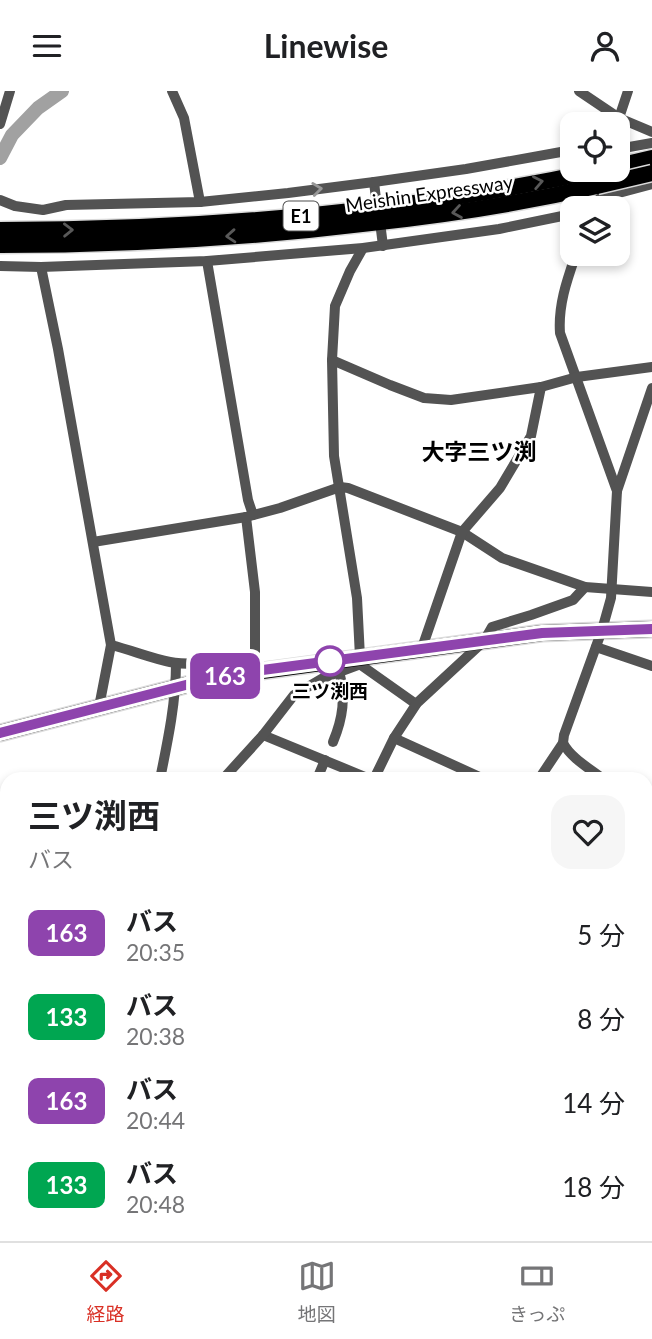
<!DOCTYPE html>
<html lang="ja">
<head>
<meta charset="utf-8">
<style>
	body { margin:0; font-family:Lato,"Noto Sans JP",sans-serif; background:#f6f6f6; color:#202124; height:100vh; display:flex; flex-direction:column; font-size:26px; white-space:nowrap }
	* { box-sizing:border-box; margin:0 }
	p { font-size:23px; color:#757577 }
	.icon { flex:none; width:38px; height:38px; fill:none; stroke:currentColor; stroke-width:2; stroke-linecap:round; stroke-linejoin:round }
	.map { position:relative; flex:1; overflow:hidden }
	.side { position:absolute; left:0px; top:681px; width:653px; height:471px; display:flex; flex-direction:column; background:#fff; border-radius:21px 21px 0 0; box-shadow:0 4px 10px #0003 }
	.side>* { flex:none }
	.badge { padding:0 14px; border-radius:10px; font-size:24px; line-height:46px }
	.fabs { position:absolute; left:560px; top:21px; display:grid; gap:14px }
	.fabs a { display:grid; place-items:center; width:70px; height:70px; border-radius:14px; background:#fff; box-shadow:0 4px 10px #0003; font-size:35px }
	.map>.badge { position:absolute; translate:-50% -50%; box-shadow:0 0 0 4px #fff }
	.round { display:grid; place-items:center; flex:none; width:74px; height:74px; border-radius:21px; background:#f6f6f6 }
	.summary { display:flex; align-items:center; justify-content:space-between; height:119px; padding:0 28px }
	h1 { font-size:33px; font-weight:700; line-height:52px }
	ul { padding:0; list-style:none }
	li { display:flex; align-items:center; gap:21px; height:84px; padding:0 28px }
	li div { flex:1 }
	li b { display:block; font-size:26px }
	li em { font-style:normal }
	li .badge { min-width:77px; font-weight:700; text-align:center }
	header { display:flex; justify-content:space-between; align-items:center; height:91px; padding:0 28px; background:#fff; font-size:32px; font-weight:700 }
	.dock { display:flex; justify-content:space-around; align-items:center; height:98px; border-top:2px solid #e0e0e0; background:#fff; font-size:19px; color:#757577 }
	.dock a { display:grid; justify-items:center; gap:4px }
	.dock .active { color:#d93025 }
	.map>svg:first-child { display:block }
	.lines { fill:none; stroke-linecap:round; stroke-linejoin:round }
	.river { stroke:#a1a1a1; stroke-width:14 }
	.highway-casing { stroke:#dbdbdb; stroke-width:19 }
	.minor { stroke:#535353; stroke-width:10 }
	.highway { stroke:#000; stroke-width:16 }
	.highway-bridge-casing { stroke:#dbdbdb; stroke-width:19; stroke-linecap:butt }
	.highway-bridge { stroke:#000; stroke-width:16 }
	.oneway { stroke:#595959 }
	.oneway2 { stroke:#989898 }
	.line-casing { stroke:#fff; stroke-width:16 }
	.line { stroke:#8e44ad; stroke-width:10 }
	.stop-dot { fill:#fff; stroke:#8e44ad; stroke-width:3.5 }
	.labels { text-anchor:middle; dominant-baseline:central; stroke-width:5; stroke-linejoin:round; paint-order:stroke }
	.shield { fill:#fff; stroke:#4c4c4c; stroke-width:2 }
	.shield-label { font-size:18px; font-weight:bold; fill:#000 }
	.street-label { font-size:19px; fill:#000; stroke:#fff }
	.stop-label { font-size:19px; font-weight:bold; fill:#000; stroke:#fff }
	.quarter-label { font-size:23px; font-weight:bold; fill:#000; stroke:#fff }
</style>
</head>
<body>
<header><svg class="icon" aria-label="menu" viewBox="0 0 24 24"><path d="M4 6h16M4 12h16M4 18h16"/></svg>Linewise<svg class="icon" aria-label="person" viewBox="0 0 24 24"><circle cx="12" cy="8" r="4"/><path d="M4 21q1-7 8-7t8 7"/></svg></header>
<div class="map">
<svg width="652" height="1150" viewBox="0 0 652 1150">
	<rect width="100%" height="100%" fill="#fff"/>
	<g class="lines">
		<polyline class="river" points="0,67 12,44 38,17 62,0"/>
		<g class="highway-casing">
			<g id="highway">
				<polyline points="618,75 652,67"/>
				<path d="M0,139C201,139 403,122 600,79"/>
				<path d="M0,154C124,154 248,147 371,132C447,124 523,112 597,95"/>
				<polyline points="0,642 209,588 255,581 542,542 652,538"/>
			</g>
		</g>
		<g class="minor">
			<polyline points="172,0 184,27 200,111"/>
			<polyline points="579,0 619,27 652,41"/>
			<polyline points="619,27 628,0"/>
			<polyline points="0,33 10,0"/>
			<polyline points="618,58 652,52"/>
			<polyline points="374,91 376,108"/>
			<polyline points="0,109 15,115 43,119 66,114 200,111 288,102 374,91 466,78 572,59"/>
			<polyline points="593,117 600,107 652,93"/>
			<polyline points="381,139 383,155"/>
			<path d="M576,163C567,189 558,214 560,242L617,400"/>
			<polyline points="207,170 248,409 253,424"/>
			<polyline points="0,175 41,176 207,170 363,157 499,138 572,123"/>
			<polyline points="41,176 58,258 111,554 99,616"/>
			<polyline points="332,269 390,294 424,307 451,309 541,296 577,286 652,276"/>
			<polyline points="246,426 255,501 255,581"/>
			<polyline points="93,451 246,426 280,417 340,396 348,397 462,441 502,467 585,496 652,501"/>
			<path d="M111,554C131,559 151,567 170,571C194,576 219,568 242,579L244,582"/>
			<polyline points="596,556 652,575"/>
			<polyline points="422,557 462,441 500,397 531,345 541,296"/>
			<polyline points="358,572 416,613"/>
			<polyline points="263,644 370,688"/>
			<polyline points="394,647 484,688"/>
			<path d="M333,651C343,627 346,606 339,580"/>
			<path d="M563,652C571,667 589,677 603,688"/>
			<path d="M160,688C168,649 176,611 176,572"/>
			<polyline points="223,688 263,644 294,604 323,587 358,574 360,566 357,507 334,365 332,269 335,215 350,180 363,157"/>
			<polyline points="317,688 325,669"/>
			<polyline points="374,688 394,647 417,612 484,550 492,536 531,524 573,509 585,496"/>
			<polyline points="539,688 563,652 564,644 602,539 611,507 617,400 652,297"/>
			<polyline points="646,732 651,724"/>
			<polyline points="0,759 7,760"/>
			<polyline points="646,860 652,847"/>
			<polyline points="646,893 652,893"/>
			<polyline points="0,897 7,898"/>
			<polyline points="646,1037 652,1039"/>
			<polyline points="0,1039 7,1040"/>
			<polyline points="493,1144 518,1150"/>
			<polyline points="60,1150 62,1144"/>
			<polyline points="650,1150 652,1142"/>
		</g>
		<use href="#highway" class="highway"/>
		<g class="highway-bridge-casing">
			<polyline id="highway-bridge" points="597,95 652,82"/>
		</g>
		<use href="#highway-bridge" class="highway-bridge"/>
	</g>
	<defs><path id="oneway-chevron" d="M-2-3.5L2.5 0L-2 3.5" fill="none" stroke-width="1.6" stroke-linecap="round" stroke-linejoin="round" transform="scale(1.75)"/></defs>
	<g class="oneway">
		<use href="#oneway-chevron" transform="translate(538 91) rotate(-11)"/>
		<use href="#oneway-chevron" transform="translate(457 121) rotate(171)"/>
		<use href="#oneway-chevron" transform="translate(68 139) rotate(-1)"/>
		<use href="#oneway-chevron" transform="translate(231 145) rotate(176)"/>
	</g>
	<use class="oneway2" href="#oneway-chevron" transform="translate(317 98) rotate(-7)"/>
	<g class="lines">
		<g class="line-casing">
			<polyline id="line" points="0,642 209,588 255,580 542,542 652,538"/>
		</g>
		<use href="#line" class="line"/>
	</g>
	<circle class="stop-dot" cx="330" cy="570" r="14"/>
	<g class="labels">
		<rect class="shield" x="283.5" y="110.5" width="35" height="29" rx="5"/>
		<g class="shield-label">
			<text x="301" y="125">E1</text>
		</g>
		<g class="street-label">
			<text transform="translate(429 102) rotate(-8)">Meishin Expressway</text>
		</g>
		<g class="stop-label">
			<text x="330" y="599">三ツ渕西</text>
		</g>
		<g class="quarter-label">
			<text x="479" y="360">大字三ツ渕</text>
		</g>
	</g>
</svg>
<div class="fabs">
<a><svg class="icon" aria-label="locate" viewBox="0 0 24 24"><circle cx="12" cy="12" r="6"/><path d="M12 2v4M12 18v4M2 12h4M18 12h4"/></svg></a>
<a><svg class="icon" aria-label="layers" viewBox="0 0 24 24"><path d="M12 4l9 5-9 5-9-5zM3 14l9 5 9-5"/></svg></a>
</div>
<b class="badge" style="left:225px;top:585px;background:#8e44ad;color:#fff">163</b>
<section class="side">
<div class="summary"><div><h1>三ツ渕西</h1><p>バス</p></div><a class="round"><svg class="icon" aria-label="heart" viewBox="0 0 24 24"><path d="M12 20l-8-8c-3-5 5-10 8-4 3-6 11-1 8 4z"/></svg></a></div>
<ul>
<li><span class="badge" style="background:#8e44ad;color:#fff">163</span><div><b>バス</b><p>20:35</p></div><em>5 分</em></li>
<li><span class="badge" style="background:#00a651;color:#fff">133</span><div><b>バス</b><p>20:38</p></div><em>8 分</em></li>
<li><span class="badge" style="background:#8e44ad;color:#fff">163</span><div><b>バス</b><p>20:44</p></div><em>14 分</em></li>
<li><span class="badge" style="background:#00a651;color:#fff">133</span><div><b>バス</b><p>20:48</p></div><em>18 分</em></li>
</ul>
</section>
</div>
<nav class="dock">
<a class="active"><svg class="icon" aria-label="directions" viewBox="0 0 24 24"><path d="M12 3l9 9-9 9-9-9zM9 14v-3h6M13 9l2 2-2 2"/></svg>経路</a>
<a><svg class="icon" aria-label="map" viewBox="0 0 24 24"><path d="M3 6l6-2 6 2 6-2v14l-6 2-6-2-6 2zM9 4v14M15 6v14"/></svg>地図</a>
<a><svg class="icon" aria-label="tickets" viewBox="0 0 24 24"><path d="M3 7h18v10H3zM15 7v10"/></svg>きっぷ</a>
</nav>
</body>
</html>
